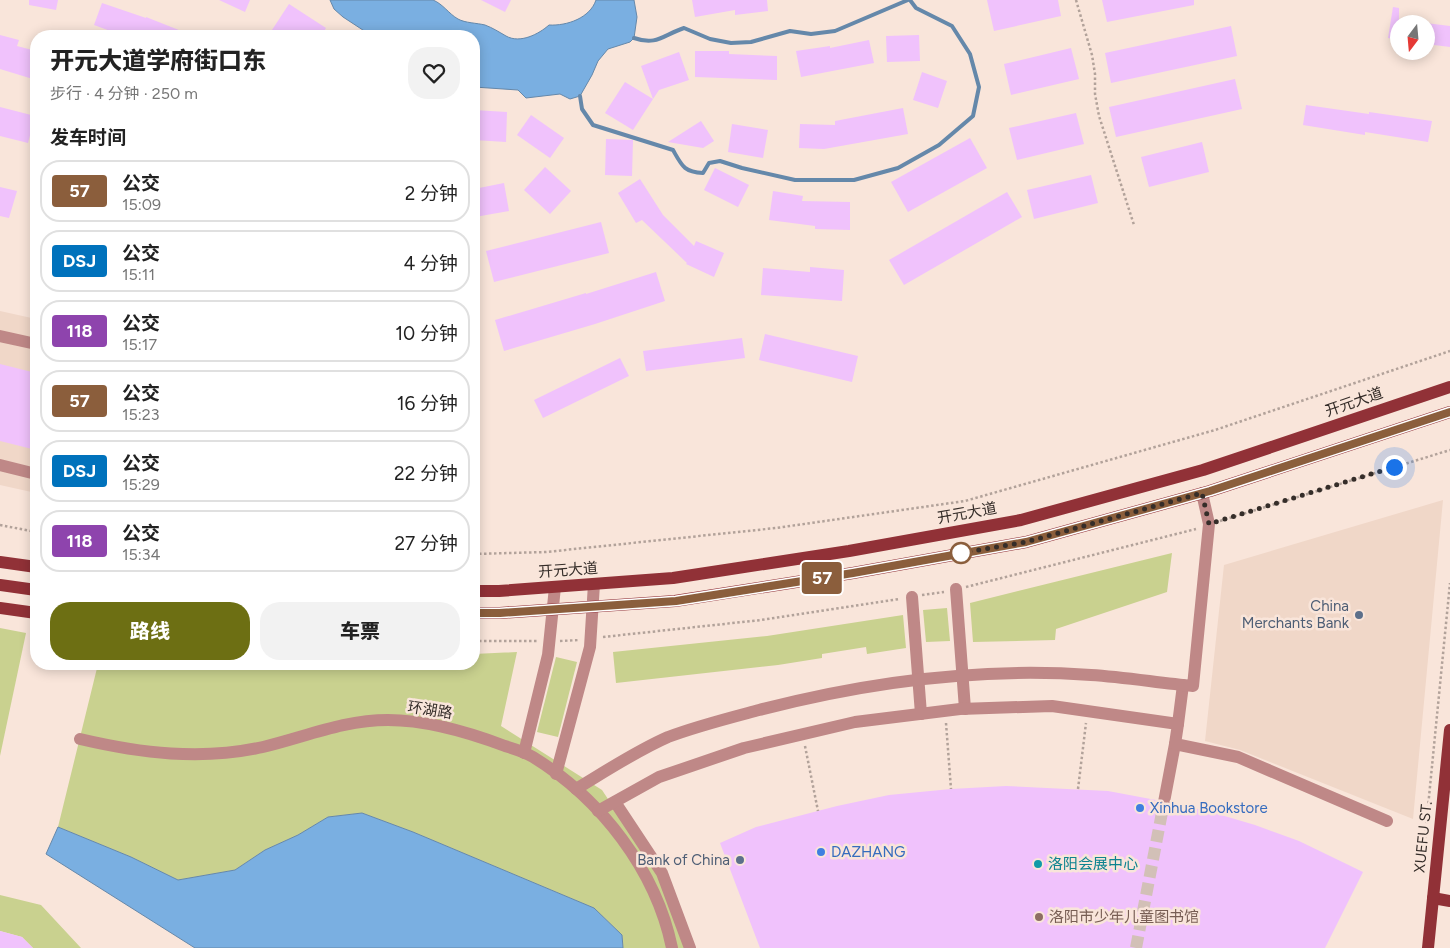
<!DOCTYPE html>
<html lang="zh">
<head>
<meta charset="utf-8">
<style>
	body { margin:0; font-family:Figtree,"Noto Sans SC",sans-serif; background:#f2f2f2; color:#222; height:100vh; display:flex; flex-direction:column; font-size:19px; white-space:nowrap }
	* { box-sizing:border-box; margin:0 }
	p { font-size:16px; color:#767676 }
	.icon { flex:none; width:28px; height:28px; fill:none; stroke:currentColor; stroke-width:2; stroke-linecap:round; stroke-linejoin:round }
	.map { position:relative; flex:1; overflow:hidden }
	.sheet { position:absolute; left:30px; top:30px; width:450px; height:640px; display:flex; flex-direction:column; background:#fff; border-radius:20px; box-shadow:0 2px 12px #0003 }
	.sheet>* { flex:none }
	.badge { padding:0 10px; border-radius:4px; font-size:18px; line-height:32px }
	.needle { width:32px; rotate:196deg }
	.buttons { position:absolute; left:1390px; top:15px; display:grid; gap:10px }
	.buttons a { display:grid; place-items:center; width:45px; height:45px; border-radius:50%; background:#fff; box-shadow:0 2px 12px #0003; font-size:25px }
	.you { position:absolute; width:25px; height:25px; margin:-12px; border:4px solid #fff; border-radius:50%; background:#1a73e8; box-shadow:0 0 0 8px #1a73e833 }
	.map>.badge { position:absolute; translate:-50% -50%; box-shadow:0 0 0 2px #fff }
	h2 { padding:0 20px; font-size:19px; line-height:45px }
	.round { display:grid; place-items:center; flex:none; width:52px; height:52px; border-radius:20px; background:#f2f2f2 }
	.summary { display:flex; align-items:center; justify-content:space-between; height:85px; padding:0 20px }
	h1 { font-size:24px; font-weight:800; line-height:38px }
	.button { display:flex; gap:10px; margin-top:auto; padding:10px 20px }
	.button a { flex:1; height:58px; border-radius:20px; background:#6d6f13; color:#fff; font-size:20px; font-weight:800; line-height:58px; text-align:center }
	.button a+a { background:#f2f2f2; color:#222 }
	ul { padding:0; list-style:none }
	li { display:flex; align-items:center; gap:15px; height:62px; margin:0 10px 8px; padding:0 10px; border:2px solid #e0e0e0; border-radius:20px }
	li div { flex:1 }
	li b { display:block; font-size:19px }
	li em { font-style:normal }
	li .badge { min-width:55px; font-weight:700; text-align:center }
	.map>svg:first-child { display:block }
	.built { fill:#f0d7c8 }
	.green { fill:#c9d18f }
	.water { fill:#7aafe1; stroke:#6588aa }
	.lines { fill:none; stroke-linecap:round; stroke-linejoin:round }
	.stream { stroke:#6588aa; stroke-width:4 }
	.building { fill:#f0c2fc }
	.minor-tunnel { stroke:#d2c0b7; stroke-width:12; stroke-dasharray:12 6; stroke-linecap:butt }
	.path { stroke:#b2a29a; stroke-width:2.5; stroke-dasharray:2.5 2.5; stroke-linecap:butt }
	.minor { stroke:#bf8887; stroke-width:12 }
	.major { stroke:#913137; stroke-width:12 }
	.line-casing { stroke:#fff; stroke-width:11 }
	.line { stroke:#8b5e3c; stroke-width:8 }
	.walk { stroke:#352d29; stroke-width:5; stroke-dasharray:0 9 }
	.stop-dot { fill:#fff; stroke:#8b5e3c; stroke-width:2.5 }
	.service-dot { fill:#5c6f8a; stroke:#f9e5da; stroke-width:2 }
	.shop-dot { fill:#3f7fe0; stroke:#f9e5da; stroke-width:2 }
	.culture-dot { fill:#0f9aa8; stroke:#f9e5da; stroke-width:2 }
	.education-dot { fill:#8d6e63; stroke:#f9e5da; stroke-width:2 }
	.labels { text-anchor:middle; dominant-baseline:central; stroke-width:5; stroke-linejoin:round; paint-order:stroke }
	.street-label { font-size:15px; fill:#352d29; stroke:#f9e5da }
	.service-label { font-size:15px; fill:#4e5e75; stroke:#f9e5da; text-anchor:end }
	.shop-label { font-size:15px; fill:#366cbe; stroke:#f9e5da; text-anchor:start }
	.culture-label { font-size:15px; fill:#0d838f; stroke:#f9e5da; text-anchor:start }
	.education-label { font-size:15px; fill:#785e54; stroke:#f9e5da; text-anchor:start }
</style>
</head>
<body>
<div class="map">
<svg width="1450" height="948" viewBox="0 0 1450 948">
	<rect width="100%" height="100%" fill="#f9e5da"/>
	<g class="built">
		<polygon points="0,311 36,319 36,493 0,485"/>
		<polygon points="1443,500 1413,819 1240,750 1205,741 1224,565"/>
	</g>
	<g class="green">
		<polygon points="1172,553 1167,592 1056,629 1055,640 973,642 970,603"/>
		<polygon points="947,608 950,641 926,642 923,610"/>
		<polygon points="903,615 906,648 867,654 866,647 822,654 822,658 778,665 616,683 613,652 767,636"/>
		<polygon points="0,628 26,633 0,756"/>
		<polygon points="517,652 501,726 602,790 659,876 685,948 623,948 622,935 594,908 413,832 362,813 328,817 298,835 265,850 235,870 178,880 131,857 58,827 98,664 474,664 474,654"/>
		<polygon points="556,657 577,662 558,737 537,732"/>
		<polygon points="0,895 41,905 81,948 33,948 22,937 0,931"/>
	</g>
	<g class="water">
		<path d="M330,0H433C443,4 449,14 458,19C465,23 477,23 485,25C493,28 499,32 506,36C520,44 539,34 549,25C567,26 590,18 596,0H634L637,17L634,38L630,42L608,49L598,61L592,75L580,96L570,99L560,94L526,98L518,90L474,87V36H372L343,17L334,9Z"/>
		<polygon points="362,813 413,832 594,908 622,935 623,948 195,948 46,854 58,827 131,857 178,880 235,870 265,850 298,835 328,817"/>
	</g>
	<g class="lines">
		<g class="stream">
			<path d="M634,38C657,46 663,35 684,28L710,39L731,43L751,42L790,31L811,34L835,31L908,0"/>
			<path d="M580,96L582,109L593,125L673,150C682,166 684,172 703,173L709,163L720,161L742,168L795,180H854L898,168L939,145L973,116L979,87L970,54L952,26L916,8L910,0"/>
		</g>
	</g>
	<g class="building">
		<polygon points="29,0 58,0 56,10 29,5"/>
		<polygon points="219,0 250,0 245,12"/>
		<polygon points="481,0 511,0 505,12"/>
		<polygon points="692,0 767,0 768,11 735,15 735,10 695,17"/>
		<polygon points="987,0 1058,0 1061,16 994,31"/>
		<polygon points="1102,0 1194,0 1194,5 1107,22"/>
		<polygon points="102,3 146,18 146,17 194,36 124,36 94,25"/>
		<polygon points="289,4 326,28 321,36 283,36 272,30"/>
		<polygon points="1393,7 1399,8 1399,40 1388,38"/>
		<polygon points="1426,23 1450,26 1450,47 1426,44"/>
		<polygon points="1231,26 1237,56 1111,83 1105,53"/>
		<polygon points="0,35 19,40 17,46 36,51 36,80 0,69"/>
		<polygon points="919,35 920,61 887,62 886,36"/>
		<polygon points="869,40 874,63 801,77 796,51 830,46 830,48"/>
		<polygon points="1071,48 1079,79 1011,95 1004,64"/>
		<polygon points="695,51 729,51 729,54 777,56 777,80 695,77"/>
		<polygon points="679,52 689,80 659,90 653,99 641,66"/>
		<polygon points="922,72 947,81 938,108 913,100"/>
		<polygon points="1235,79 1242,109 1116,137 1109,107"/>
		<polygon points="625,82 653,99 633,130 605,113"/>
		<polygon points="1306,105 1369,114 1369,112 1432,121 1428,142 1365,132 1365,135 1303,125"/>
		<polygon points="0,107 35,116 28,143 0,136"/>
		<polygon points="903,108 908,134 824,149 799,148 800,124 835,125 835,121"/>
		<polygon points="474,110 507,112 506,142 474,140"/>
		<polygon points="1076,113 1084,144 1017,160 1009,128"/>
		<polygon points="531,115 564,138 550,158 517,135"/>
		<polygon points="701,121 714,141 703,148 668,142"/>
		<polygon points="732,124 768,130 763,158 728,152"/>
		<polygon points="970,138 987,168 908,212 891,182"/>
		<polygon points="606,139 633,140 632,176 605,175"/>
		<polygon points="1202,142 1209,172 1149,187 1141,157"/>
		<polygon points="545,167 571,191 550,214 524,190"/>
		<polygon points="715,168 749,185 738,207 704,190"/>
		<polygon points="1091,175 1098,203 1034,219 1027,190"/>
		<polygon points="640,179 663,215 694,246 696,241 724,253 714,277 686,264 687,263 642,220 636,223 618,193"/>
		<polygon points="504,183 509,211 475,217 474,189"/>
		<polygon points="0,187 17,191 9,218 0,216"/>
		<polygon points="773,191 803,196 802,201 850,202 850,230 815,229 815,226 769,220"/>
		<polygon points="1007,192 1022,217 904,285 889,260"/>
		<polygon points="601,222 609,253 494,282 486,251"/>
		<polygon points="810,267 844,270 842,301 761,295 763,268 810,272"/>
		<polygon points="656,272 665,301 595,324 504,351 495,320 586,293 586,294"/>
		<polygon points="765,334 858,356 852,382 759,360"/>
		<polygon points="742,338 745,358 646,371 643,351"/>
		<polygon points="620,358 629,376 543,418 534,400"/>
		<polygon points="0,364 36,373 36,450 0,441"/>
		<polygon points="1006,786 1108,791 1156,800 1157,805 1162,810 1167,809 1172,803 1211,812 1255,825 1299,841 1363,872 1325,948 760,948 720,843 756,827 837,806 889,795 951,789"/>
		<polygon points="0,931 22,937 33,948 0,948"/>
	</g>
	<g class="lines">
		<polyline class="minor-tunnel" points="1136,948 1164,802"/>
		<g class="path">
			<polyline points="1076,0 1092,55 1095,74 1095,94 1099,116 1134,225"/>
			<polyline points="1220,521 1450,450"/>
			<polyline points="0,525 36,532"/>
			<polyline points="474,554 546,552 776,528 965,501 1215,430 1450,351"/>
			<polyline points="966,587 1196,529"/>
			<polyline points="922,595 944,592"/>
			<polyline points="603,637 761,620 899,599"/>
			<polyline points="474,641 537,641"/>
			<polyline points="560,641 580,640"/>
			<polyline points="946,723 951,789"/>
			<polyline points="805,746 818,811"/>
			<polyline points="1078,789 1086,723"/>
			<polyline points="1422,868 1450,583"/>
		</g>
		<g class="minor">
			<polyline points="0,336 36,344"/>
			<polyline points="0,465 36,474"/>
			<polyline points="956,589 965,709"/>
			<polyline points="912,597 921,714"/>
			<polyline points="1178,724 1183,685"/>
			<path d="M80,739C140,753 201,761 263,747C305,737 344,720 388,720C428,720 468,732 505,746C515,749 525,752 533,757C601,799 656,870 672,948"/>
			<polyline points="524,753 548,655 555,587"/>
			<polyline points="556,774 590,647 594,584"/>
			<path d="M576,789C606,771 636,751 668,737C697,726 729,718 759,710C867,682 980,667 1091,675C1125,677 1159,683 1193,686L1209,524L1202,493"/>
			<polyline points="615,802 662,873 690,948"/>
			<polyline points="1164,802 1175,744"/>
			<polyline points="598,811 659,777 744,748 855,722 960,709 1052,706 1178,724 1175,744 1238,757 1387,821"/>
		</g>
		<g class="major">
			<polyline points="0,562 36,567"/>
			<polyline points="0,585 36,590"/>
			<polyline points="474,591 499,591 673,578 849,551 1021,520 1203,470 1450,387"/>
			<polyline points="0,608 36,613"/>
			<polyline points="474,613 500,613 675,601 853,573 1026,542 1210,491 1450,412"/>
			<polyline points="1433,898 1450,901"/>
			<polyline points="1428,948 1450,730"/>
		</g>
	</g>
	<g class="lines">
		<g class="line-casing">
			<polyline id="line" points="474,613 500,613 676,601 853,573 1026,542 1210,491 1450,412"/>
		</g>
		<use href="#line" class="line"/>
		<polyline class="walk" points="961,553 1026,542 1202,493 1209,524 1394,467"/>
	</g>
	<circle class="stop-dot" cx="961" cy="553" r="10"/>
	<g class="service-dot">
		<circle cx="1359" cy="615" r="5"/>
		<circle cx="740" cy="860" r="5"/>
	</g>
	<g class="shop-dot">
		<circle cx="1140" cy="808" r="5"/>
		<circle cx="821" cy="852" r="5"/>
	</g>
	<circle class="culture-dot" cx="1038" cy="864" r="5"/>
	<circle class="education-dot" cx="1039" cy="917" r="5"/>
	<g class="labels">
		<g class="street-label">
			<text transform="translate(1354 402) rotate(-19)">开元大道</text>
			<text transform="translate(967 513) rotate(-10)">开元大道</text>
			<text transform="translate(568 570) rotate(-4)">开元大道</text>
			<text transform="translate(430 710) rotate(9)">环湖路</text>
			<text transform="translate(1423 837) rotate(-84)">XUEFU ST.</text>
		</g>
		<g class="service-label">
			<text x="1349" y="606">China<tspan x="1349" dy="17">Merchants Bank</tspan></text>
			<text x="730" y="860">Bank of China</text>
		</g>
		<g class="shop-label">
			<text x="1150" y="808">Xinhua Bookstore</text>
			<text x="831" y="852">DAZHANG</text>
		</g>
		<g class="culture-label">
			<text x="1048" y="864">洛阳会展中心</text>
		</g>
		<g class="education-label">
			<text x="1049" y="917">洛阳市少年儿童图书馆</text>
		</g>
	</g>
</svg>
<div class="buttons">
<a><svg class="needle" viewBox="-14 -14 28 28"><path d="M0-13l5 13h-10z" fill="#e53935"/><path d="M0 13l5-13h-10z" fill="#767676"/></svg></a>
</div>
<div class="you" style="left:1394px;top:467px"></div>
<b class="badge" style="left:822px;top:578px;background:#8b5e3c;color:#fff">57</b>
<section class="sheet">
<div class="summary"><div><h1>开元大道学府街口东</h1><p>步行 · 4 分钟 · 250 m</p></div><a class="round"><svg class="icon" aria-label="heart" viewBox="0 0 24 24"><path d="M12 20l-8-8c-3-5 5-10 8-4 3-6 11-1 8 4z"/></svg></a></div>
<h2>发车时间</h2>
<ul>
<li><span class="badge" style="background:#8b5e3c;color:#fff">57</span><div><b>公交</b><p>15:09</p></div><em>2 分钟</em></li>
<li><span class="badge" style="background:#0072bc;color:#fff">DSJ</span><div><b>公交</b><p>15:11</p></div><em>4 分钟</em></li>
<li><span class="badge" style="background:#8e44ad;color:#fff">118</span><div><b>公交</b><p>15:17</p></div><em>10 分钟</em></li>
<li><span class="badge" style="background:#8b5e3c;color:#fff">57</span><div><b>公交</b><p>15:23</p></div><em>16 分钟</em></li>
<li><span class="badge" style="background:#0072bc;color:#fff">DSJ</span><div><b>公交</b><p>15:29</p></div><em>22 分钟</em></li>
<li><span class="badge" style="background:#8e44ad;color:#fff">118</span><div><b>公交</b><p>15:34</p></div><em>27 分钟</em></li>
</ul>
<div class="button"><a>路线</a><a>车票</a></div>
</section>
</div>
</body>
</html>
